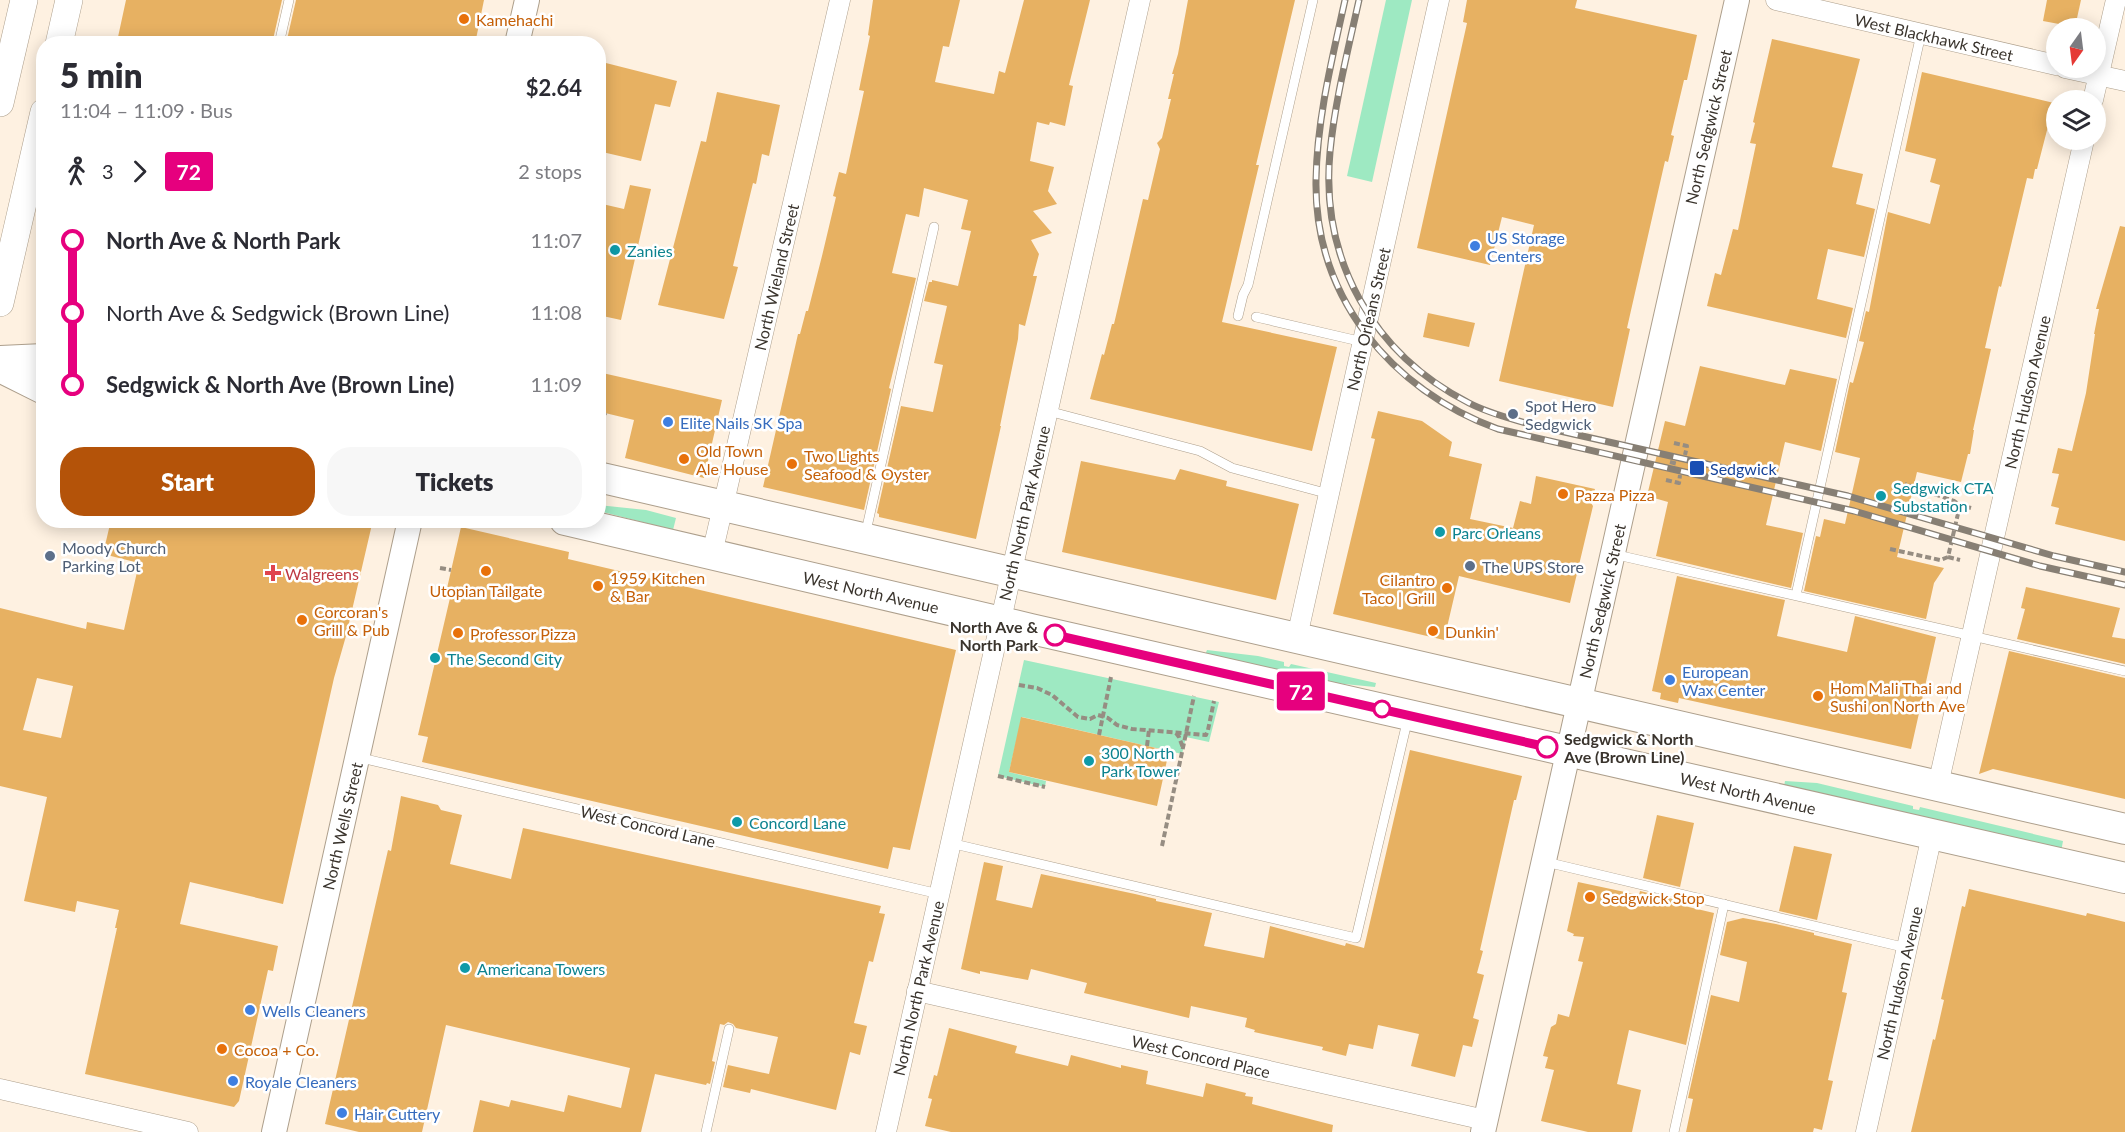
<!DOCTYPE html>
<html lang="en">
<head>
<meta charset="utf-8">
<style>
	body { margin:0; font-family:Lato,sans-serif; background:#f7f7f7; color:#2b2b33; height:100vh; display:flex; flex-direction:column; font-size:22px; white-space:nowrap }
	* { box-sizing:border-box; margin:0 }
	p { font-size:20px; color:#7c7c81 }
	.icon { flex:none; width:33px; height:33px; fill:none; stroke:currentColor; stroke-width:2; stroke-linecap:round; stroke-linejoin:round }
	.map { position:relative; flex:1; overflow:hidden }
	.details { position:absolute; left:36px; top:36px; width:570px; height:492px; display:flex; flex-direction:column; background:#fff; border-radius:24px; box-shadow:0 3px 15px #0003 }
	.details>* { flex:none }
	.badge { padding:0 12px; border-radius:4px; font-size:21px; line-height:39px }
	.needle { width:39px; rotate:194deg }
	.fabs { position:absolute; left:2046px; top:18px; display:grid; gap:12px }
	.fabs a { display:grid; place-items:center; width:60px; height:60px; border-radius:50%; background:#fff; box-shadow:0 3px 15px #0003; font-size:30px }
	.map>.badge { position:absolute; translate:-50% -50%; box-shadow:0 0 0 3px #fff }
	.legs { display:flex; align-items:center; gap:9px; height:66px; padding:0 24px; font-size:20px }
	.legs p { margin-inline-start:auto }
	.summary { display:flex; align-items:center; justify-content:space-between; height:102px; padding:0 24px }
	h1 { font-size:33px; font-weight:800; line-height:45px }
	.primary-button { display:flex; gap:12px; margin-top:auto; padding:12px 24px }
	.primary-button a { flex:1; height:69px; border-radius:24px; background:#b45309; color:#fff; font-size:24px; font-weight:800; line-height:69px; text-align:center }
	.primary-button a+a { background:#f7f7f7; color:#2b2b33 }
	ul { padding:0 24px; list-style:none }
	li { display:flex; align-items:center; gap:21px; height:72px; font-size:22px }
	li i { display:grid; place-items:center; width:9px; height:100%; margin:0 8px; background:currentColor }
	li i::after { content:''; width:15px; height:15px; margin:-8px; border:4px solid; border-radius:50%; background:#fff }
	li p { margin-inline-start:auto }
	li:first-child i { background:linear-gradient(#0000 50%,currentColor 0) }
	li:last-child i { background:linear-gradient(currentColor 50%,#0000 0) }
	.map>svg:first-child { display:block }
	.green { fill:#9ee9c2 }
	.building { fill:#e7b162; fill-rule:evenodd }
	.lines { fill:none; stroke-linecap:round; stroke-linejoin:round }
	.service-casing { stroke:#ad9f8c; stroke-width:10 }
	.minor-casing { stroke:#ad9f8c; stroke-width:21 }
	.tertiary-casing { stroke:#ad9f8c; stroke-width:26 }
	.secondary-casing { stroke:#ad9f8c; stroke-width:28 }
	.primary-casing { stroke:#ad9f8c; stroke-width:32 }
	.path { stroke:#968d82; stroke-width:4; stroke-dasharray:6 3; stroke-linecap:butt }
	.service { stroke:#fff; stroke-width:9 }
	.minor { stroke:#fff; stroke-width:20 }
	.tertiary { stroke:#fff; stroke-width:24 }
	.secondary { stroke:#fff; stroke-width:27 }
	.primary { stroke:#fff; stroke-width:30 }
	.rail-casing { stroke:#877f74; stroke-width:7 }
	.rail { stroke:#fff; stroke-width:4.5; stroke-dasharray:14; stroke-linecap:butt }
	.line-1-casing { stroke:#fff; stroke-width:14 }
	.line-1 { stroke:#e6007e; stroke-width:9 }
	.food-dot { fill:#e8710a; stroke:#fff; stroke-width:2 }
	.shop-dot { fill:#3f7fe0; stroke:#fff; stroke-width:2 }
	.culture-dot { fill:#0f9aa8; stroke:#fff; stroke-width:2 }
	.service-dot { fill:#5c6f8a; stroke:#fff; stroke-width:2 }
	.transit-dot { fill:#1a4fb4; stroke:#fff; stroke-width:2 }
	.health-dot { fill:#e0444e; stroke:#fff; stroke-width:2 }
	.stop-1-dot { fill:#fff; stroke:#e6007e; stroke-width:3 }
	.labels { text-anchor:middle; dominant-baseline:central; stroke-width:5; stroke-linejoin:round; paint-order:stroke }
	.food-label { font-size:16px; fill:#c56008; stroke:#fff; text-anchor:start }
	.street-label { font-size:16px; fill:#3a342d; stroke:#fff }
	.shop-label { font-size:16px; fill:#366cbe; stroke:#fff; text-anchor:start }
	.culture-label { font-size:16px; fill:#0d838f; stroke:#fff; text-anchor:start }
	.service-label { font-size:16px; fill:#4e5e75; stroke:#fff; text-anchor:start }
	.transit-label { font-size:16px; fill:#164399; stroke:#fff; text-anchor:start }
	.health-label { font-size:16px; fill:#be3a42; stroke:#fff; text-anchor:start }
	.stop-label { font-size:16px; font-weight:bold; fill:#3a342d; stroke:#fff; text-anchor:end }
</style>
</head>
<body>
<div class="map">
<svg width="2125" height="1132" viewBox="0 0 2125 1132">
	<rect width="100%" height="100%" fill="#fef1e1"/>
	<g class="green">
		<polygon points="1386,0 1412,0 1372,182 1347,176"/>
		<polygon points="598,505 646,510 676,518 673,530 599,511"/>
		<polygon points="1207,650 1258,656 1284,662 1284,666 1289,667 1291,664 1376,683 1375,687 1323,682 1205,655"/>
		<polygon points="1024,660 1219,702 1209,742 1186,737 1182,754 1022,717 1009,772 1046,781 1045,787 998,776"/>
		<polygon points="1785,781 1817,783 1913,806 1913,809 1919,810 1920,807 2063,841 2061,852 1784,786"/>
	</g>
	<g class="building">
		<polygon points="126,0 282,0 272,44 126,44 127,39 118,37"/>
		<polygon points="296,0 484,0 475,44 286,44"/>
		<polygon points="873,0 960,0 949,47 943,46 935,82 994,94 999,71 1005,73 1024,0 1090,0 1069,85 1073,86 1065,126 1050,122 1049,125 1037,122 1030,161 1054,167 1048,191 1057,204 1033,211 1052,233 1031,240 1039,254 1033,276 1037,276 1025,326 1019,324 1018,339 1000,426 1001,426 976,539 879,517 879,514 877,513 901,406 933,412 943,365 934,363 947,306 924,301 929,282 932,282 932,280 958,286 971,231 961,229 968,200 924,188 919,217 906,214 892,273 916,278 889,388 891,389 864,510 763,487 798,334 800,334 806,311 808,311 822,256 836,197 833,196 839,172 846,174 864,91 859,90 870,36 868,35"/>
		<polygon points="1188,0 1295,0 1256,165 1259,165 1222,322 1337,347 1312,451 1090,399 1102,354 1104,355 1112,324 1114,324 1143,199 1148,200 1160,149 1157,143 1162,138 1171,99 1168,99 1174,74 1172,74 1178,54"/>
		<polygon points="1467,0 1577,0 1575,8 1697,35 1687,80 1684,80 1671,135 1674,136 1668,162 1665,161 1627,328 1630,329 1613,407 1499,381 1534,225 1502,217 1490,265 1417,248 1467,23 1463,22"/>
		<polygon points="2047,0 2081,0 2075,27 2043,21"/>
		<polygon points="1772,39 1860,59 1832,167 1863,174 1856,204 1875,209 1864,257 1828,249 1817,299 1853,308 1846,338 1707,306 1715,273 1721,275 1733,229 1738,230 1756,144 1750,143 1755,123 1753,122"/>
		<polygon points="598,61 677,81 670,107 655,104 641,161 598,151"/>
		<polygon points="1922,72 2054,103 2037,169 2035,169 2033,179 2027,178 2001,287 1999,286 1985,348 1991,349 1973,430 1974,430 1970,454 1968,454 1961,482 1917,472 1897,557 1944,568 1934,583 1926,619 1804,591 1816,536 1820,537 1824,519 1845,524 1860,458 1835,452 1850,382 1853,383 1864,342 1859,341 1866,311 1869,312 1888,212 1930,224 1940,185 1930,182 1936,159 1905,151"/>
		<polygon points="717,92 780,105 769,156 762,154 756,184 753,183 733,266 738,267 724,319 658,305 701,141 706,142"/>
		<polygon points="630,185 651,189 621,320 598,315 598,203 624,209"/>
		<polygon points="2120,226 2125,227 2125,541 2055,524 2059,508 2051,506 2059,474 2052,473 2058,448 2072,451 2086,393 2095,334 2094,334 2099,309 2096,309"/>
		<polygon points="1428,313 1475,323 1469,347 1423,337"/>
		<polygon points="1700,366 1785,385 1790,369 1837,379 1821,451 1785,442 1766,525 1803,533 1791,588 1656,556 1668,502 1647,496 1665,421 1685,426"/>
		<polygon points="598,372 722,400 704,478 625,458 634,420 601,412 604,401 598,399"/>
		<polygon points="1378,411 1422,421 1452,442 1449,456 1482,464 1470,519 1513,528 1520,501 1531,504 1536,476 1595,489 1591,503 1593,506 1570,603 1459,576 1444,640 1333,614 1375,439 1371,438"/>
		<polygon points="1081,461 1175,480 1180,469 1227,481 1226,486 1299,504 1276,600 1062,552"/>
		<path d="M111,520H373L346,636L334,678L283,904L190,882L180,924L278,946L273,971L268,970L239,1101L234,1107L85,1074L117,928H115L119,910L77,901L75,912L24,901L47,797L0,786V608L86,629L87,622L124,630L139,563L103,554ZM37,678L73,686L61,738L23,730Z"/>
		<polygon points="461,527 569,552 568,559 956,650 910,850 893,847 888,869 422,762 428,737 418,735 450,598 445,597"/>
		<polygon points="1677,576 1785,600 1777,636 1847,652 1855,616 1936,637 1911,749 1679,698 1678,703 1660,699 1661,693 1652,691"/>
		<polygon points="2026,587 2120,608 2112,637 2125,639 2125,664 2017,639 2025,609 2021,608"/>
		<polygon points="2009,651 2125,678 2125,799 1993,769 1979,774"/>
		<polygon points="1021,717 1169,751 1157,806 1009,772"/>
		<polygon points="1410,750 1522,776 1516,800 1514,800 1480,950 1483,951 1477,973 1484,975 1473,1018 1479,1020 1472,1047 1463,1045 1455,1077 1411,1066 1419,1034 1378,1025 1373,1049 1349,1044 1346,1056 1322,1050 1323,1047 1254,1032 1255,1030 1245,1027 1247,1018 1191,1006 1189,1018 1084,993 1087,983 1031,969 1028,980 980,971 980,974 961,969 984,862 1003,866 996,900 1032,908 1041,874 1135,894 1156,899 1156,901 1212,913 1204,946 1264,958 1270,926 1345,946 1346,943 1364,948"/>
		<polygon points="401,796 438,805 441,810 462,815 450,864 511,879 523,828 881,906 879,913 885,914 873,962 869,961 854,1023 867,1026 860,1055 850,1052 836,1110 751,1089 750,1093 723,1087 728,1065 769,1074 778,1037 736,1028 733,1024 728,1022 724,1025 720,1024 712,1061 715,1062 710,1084 707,1083 706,1085 655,1074 641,1132 473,1132 480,1100 509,1107 511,1100 564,1112 568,1095 621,1108 630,1068 446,1025 422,1132 359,1132 325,1124 388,850 391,851"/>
		<polygon points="1657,815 1694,823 1680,887 1643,878"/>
		<polygon points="1794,846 1832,854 1817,920 1779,911"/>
		<polygon points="1578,882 1639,895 1640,891 1677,900 1676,904 1714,913 1686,1045 1629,1030 1617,1084 1641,1090 1632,1132 1588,1132 1541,1121 1554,1070 1545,1068 1548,1057 1543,1056 1551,1027 1556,1024 1558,1014 1569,1017 1583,962 1578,961 1584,937 1573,936 1574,934 1567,931"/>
		<polygon points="1969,889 2086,916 2087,913 2125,922 2125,1132 1911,1132 1933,1039 1935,1040 1944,1000 1941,999 1962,906 1965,907"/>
		<polygon points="1743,918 1776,924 1814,933 1814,935 1852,944 1842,992 1847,993 1828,1080 1833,1081 1822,1130 1814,1128 1813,1132 1686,1132 1693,1099 1688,1098 1711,995 1739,1002 1747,962 1720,955 1727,922"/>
		<polygon points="949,1028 1017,1046 1015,1053 1068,1066 1071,1055 1121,1068 1121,1065 1148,1071 1146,1084 1203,1097 1206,1083 1246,1093 1245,1096 1253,1097 1252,1104 1333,1125 1332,1132 951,1132 925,1126 932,1099 928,1098 934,1075 937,1076"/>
	</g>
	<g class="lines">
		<g class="service-casing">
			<g id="service">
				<polyline points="279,44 289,0"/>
				<polyline points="1238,316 1243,295 1248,285 1313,0"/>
				<polyline points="1256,317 1363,342"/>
				<polyline points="1048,411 1200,451 1232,468 1329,494"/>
				<polyline points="865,536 934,227"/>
				<polyline points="1613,554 2125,671"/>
				<polyline points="1796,595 1921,34"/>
				<polyline points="357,757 939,894"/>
				<polyline points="950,843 1356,938 1408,718"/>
				<polyline points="1546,862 1907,948"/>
				<polyline points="706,1132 729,1029"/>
				<polyline points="1674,1132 1724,904"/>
			</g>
		</g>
		<g class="minor-casing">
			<g id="minor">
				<polyline points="1776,0 2056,65"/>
				<polyline points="2065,68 2125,81"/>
				<polyline points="2093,100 2116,0"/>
				<polyline points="712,554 840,0"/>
				<polyline points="1297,637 1439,0"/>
				<polyline points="1938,785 2084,140"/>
				<polyline points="917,991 1485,1120"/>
				<polyline points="0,1089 188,1132"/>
				<polyline points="886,1132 1140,0"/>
				<polyline points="1866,1132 1932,835"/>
			</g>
		</g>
		<g class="tertiary-casing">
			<g id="tertiary">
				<polyline points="517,44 527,0"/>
				<polyline points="274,1132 410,520"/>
				<polyline points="1483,1132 1737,0"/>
			</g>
		</g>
		<g class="secondary-casing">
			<g id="secondary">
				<polyline points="59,44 69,0"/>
				<polyline points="0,103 24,0"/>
				<polyline points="0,303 44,112"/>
			</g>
		</g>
		<g class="primary-casing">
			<g id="primary">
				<polyline points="0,361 44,359"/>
				<polyline points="0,367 44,389"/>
				<polyline points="598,477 2125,829"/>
				<polyline points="565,520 1031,629 2125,878"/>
			</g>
		</g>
		<g class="path">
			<polyline points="94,40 108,44"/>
			<polyline points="598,441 605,413"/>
			<polyline points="1674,443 1687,446 1685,455"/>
			<polyline points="1670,462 1678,464"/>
			<polyline points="1666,480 1679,483 1680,475"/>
			<polyline points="1960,505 1971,508"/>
			<polyline points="1890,549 1940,560 1948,557 1960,505 1954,501 1905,484"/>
			<polyline points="1948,557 1960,560"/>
			<polyline points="440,568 451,570"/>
			<polyline points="1019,685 1037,688 1052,695 1078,717 1090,719 1098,715 1108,718 1117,725 1132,729 1206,735 1208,730 1214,701"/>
			<polyline points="1176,733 1179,737 1183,748"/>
			<polyline points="1099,735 1111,677"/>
			<polyline points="1147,746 1149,730"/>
			<polyline points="998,776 1045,787"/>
			<polyline points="1162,846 1194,696"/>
		</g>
		<use href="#service" class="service"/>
		<use href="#minor" class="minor"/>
		<use href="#tertiary" class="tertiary"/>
		<use href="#secondary" class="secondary"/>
		<use href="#primary" class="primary"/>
		<g class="rail-casing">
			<g id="rail">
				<path d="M1345,0C1332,59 1317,119 1316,180C1314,297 1391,390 1498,429L1854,511L2040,566L2125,585"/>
				<path d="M1359,0C1348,50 1335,101 1330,152C1320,260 1373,354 1469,403C1488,413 1509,418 1529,424L1848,496L2054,556L2125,572"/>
			</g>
		</g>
		<use href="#rail" class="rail"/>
	</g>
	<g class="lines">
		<g class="line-1-casing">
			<polyline id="line-1" points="1055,635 1547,747"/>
		</g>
		<use href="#line-1" class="line-1"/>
	</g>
	<g class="food-dot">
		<circle cx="464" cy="19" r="6"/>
		<circle cx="684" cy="459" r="6"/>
		<circle cx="792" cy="464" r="6"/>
		<circle cx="1563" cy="494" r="6"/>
		<circle cx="486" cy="571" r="6"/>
		<circle cx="598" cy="586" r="6"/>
		<circle cx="1447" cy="588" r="6"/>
		<circle cx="302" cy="620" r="6"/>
		<circle cx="1433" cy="631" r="6"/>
		<circle cx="458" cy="633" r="6"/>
		<circle cx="1818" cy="696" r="6"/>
		<circle cx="1590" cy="897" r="6"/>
		<circle cx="222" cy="1049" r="6"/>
	</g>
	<g class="shop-dot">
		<circle cx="1475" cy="246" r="6"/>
		<circle cx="668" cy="422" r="6"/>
		<circle cx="1670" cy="680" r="6"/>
		<circle cx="250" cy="1010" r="6"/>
		<circle cx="233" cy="1081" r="6"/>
		<circle cx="342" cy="1113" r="6"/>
	</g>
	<g class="culture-dot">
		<circle cx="615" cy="250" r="6"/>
		<circle cx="1881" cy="496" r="6"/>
		<circle cx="1440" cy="532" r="6"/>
		<circle cx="435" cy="658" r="6"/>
		<circle cx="1089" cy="761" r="6"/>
		<circle cx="737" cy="822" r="6"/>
		<circle cx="465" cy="968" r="6"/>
	</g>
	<g class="service-dot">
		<circle cx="1513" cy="414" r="6"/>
		<circle cx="50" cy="556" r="6"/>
		<circle cx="1470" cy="566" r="6"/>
	</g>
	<rect class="transit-dot" x="1689" y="460" width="16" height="16" rx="3"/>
	<path class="health-dot" d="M270 564h6v6h6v6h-6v6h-6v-6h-6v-6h6z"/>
	<g class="stop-1-dot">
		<circle cx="1055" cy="635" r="10"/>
		<circle cx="1382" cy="709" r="8"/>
		<circle cx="1547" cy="747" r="10"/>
	</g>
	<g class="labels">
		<g class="food-label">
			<text x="476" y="19">Kamehachi</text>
			<text x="696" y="450">Old Town<tspan x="696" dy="18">Ale House</tspan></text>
			<text x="804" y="455">Two Lights<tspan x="804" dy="18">Seafood &amp; Oyster</tspan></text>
			<text x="1575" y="494">Pazza Pizza</text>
			<text x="610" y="577">1959 Kitchen<tspan x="610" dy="18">&amp; Bar</tspan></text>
			<text x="1435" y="579" text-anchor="end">Cilantro<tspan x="1435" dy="18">Taco | Grill</tspan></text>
			<text x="486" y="590" text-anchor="middle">Utopian Tailgate</text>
			<text x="314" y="611">Corcoran's<tspan x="314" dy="18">Grill &amp; Pub</tspan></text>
			<text x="1445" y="631">Dunkin'</text>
			<text x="470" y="633">Professor Pizza</text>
			<text x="1830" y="687">Hom Mali Thai and<tspan x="1830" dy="18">Sushi on North Ave</tspan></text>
			<text x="1602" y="897">Sedgwick Stop</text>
			<text x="234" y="1049">Cocoa + Co.</text>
		</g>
		<g class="street-label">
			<text transform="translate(1934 37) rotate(13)">West Blackhawk Street</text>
			<text transform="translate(1708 127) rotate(-77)">North Sedgwick Street</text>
			<text transform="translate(776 277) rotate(-77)">North Wieland Street</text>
			<text transform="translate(1368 319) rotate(-77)">North Orleans Street</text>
			<text transform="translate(2027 392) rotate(-77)">North Hudson Avenue</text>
			<text transform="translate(1024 513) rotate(-77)">North North Park Avenue</text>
			<text transform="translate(871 592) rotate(13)">West North Avenue</text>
			<text transform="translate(1602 601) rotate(-77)">North Sedgwick Street</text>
			<text transform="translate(1748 793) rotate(13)">West North Avenue</text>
			<text transform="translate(342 826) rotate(-77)">North Wells Street</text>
			<text transform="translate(648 826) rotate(13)">West Concord Lane</text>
			<text transform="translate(1899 983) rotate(-77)">North Hudson Avenue</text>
			<text transform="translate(918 988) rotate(-77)">North North Park Avenue</text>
			<text transform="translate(1201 1056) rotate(13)">West Concord Place</text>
		</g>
		<g class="shop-label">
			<text x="1487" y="237">US Storage<tspan x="1487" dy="18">Centers</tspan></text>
			<text x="680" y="422">Elite Nails SK Spa</text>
			<text x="1682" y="671">European<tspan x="1682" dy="18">Wax Center</tspan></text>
			<text x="262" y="1010">Wells Cleaners</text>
			<text x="245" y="1081">Royale Cleaners</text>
			<text x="354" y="1113">Hair Cuttery</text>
		</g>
		<g class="culture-label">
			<text x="627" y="250">Zanies</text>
			<text x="1893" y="487">Sedgwick CTA<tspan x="1893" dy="18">Substation</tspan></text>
			<text x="1452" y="532">Parc Orleans</text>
			<text x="447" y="658">The Second City</text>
			<text x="1101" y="752">300 North<tspan x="1101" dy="18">Park Tower</tspan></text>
			<text x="749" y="822">Concord Lane</text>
			<text x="477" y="968">Americana Towers</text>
		</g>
		<g class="service-label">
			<text x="1525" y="405">Spot Hero<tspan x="1525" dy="18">Sedgwick</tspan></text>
			<text x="62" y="547">Moody Church<tspan x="62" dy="18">Parking Lot</tspan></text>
			<text x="1482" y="566">The UPS Store</text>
		</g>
		<g class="transit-label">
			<text x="1710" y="468">Sedgwick</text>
		</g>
		<g class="health-label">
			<text x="285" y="573">Walgreens</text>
		</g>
		<g class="stop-label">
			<text x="1038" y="626">North Ave &amp;<tspan x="1038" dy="18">North Park</tspan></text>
			<text x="1564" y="738" text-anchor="start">Sedgwick &amp; North<tspan x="1564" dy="18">Ave (Brown Line)</tspan></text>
		</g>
	</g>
</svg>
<div class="fabs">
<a><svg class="needle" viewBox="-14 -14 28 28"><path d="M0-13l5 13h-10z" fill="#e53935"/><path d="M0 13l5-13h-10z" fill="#7c7c81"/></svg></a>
<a><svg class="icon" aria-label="layers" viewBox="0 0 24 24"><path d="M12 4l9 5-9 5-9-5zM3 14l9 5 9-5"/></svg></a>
</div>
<b class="badge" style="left:1301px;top:691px;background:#e6007e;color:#fff">72</b>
<section class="details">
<div class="summary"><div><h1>5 min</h1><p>11:04 – 11:09 · Bus</p></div><b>$2.64</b></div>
<div class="legs"><svg class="icon" aria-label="walk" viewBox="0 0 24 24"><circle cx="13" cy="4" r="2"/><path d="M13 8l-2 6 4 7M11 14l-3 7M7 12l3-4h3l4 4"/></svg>3<svg class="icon" aria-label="forward" viewBox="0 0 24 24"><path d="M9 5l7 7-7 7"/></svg><b class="badge" style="background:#e6007e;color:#fff">72</b><p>2 stops</p></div>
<ul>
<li><i style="color:#e6007e"></i><b>North Ave &amp; North Park</b><p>11:07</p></li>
<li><i style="color:#e6007e"></i><span>North Ave &amp; Sedgwick (Brown Line)</span><p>11:08</p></li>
<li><i style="color:#e6007e"></i><b>Sedgwick &amp; North Ave (Brown Line)</b><p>11:09</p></li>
</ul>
<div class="primary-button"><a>Start</a><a>Tickets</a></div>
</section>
</div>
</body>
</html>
